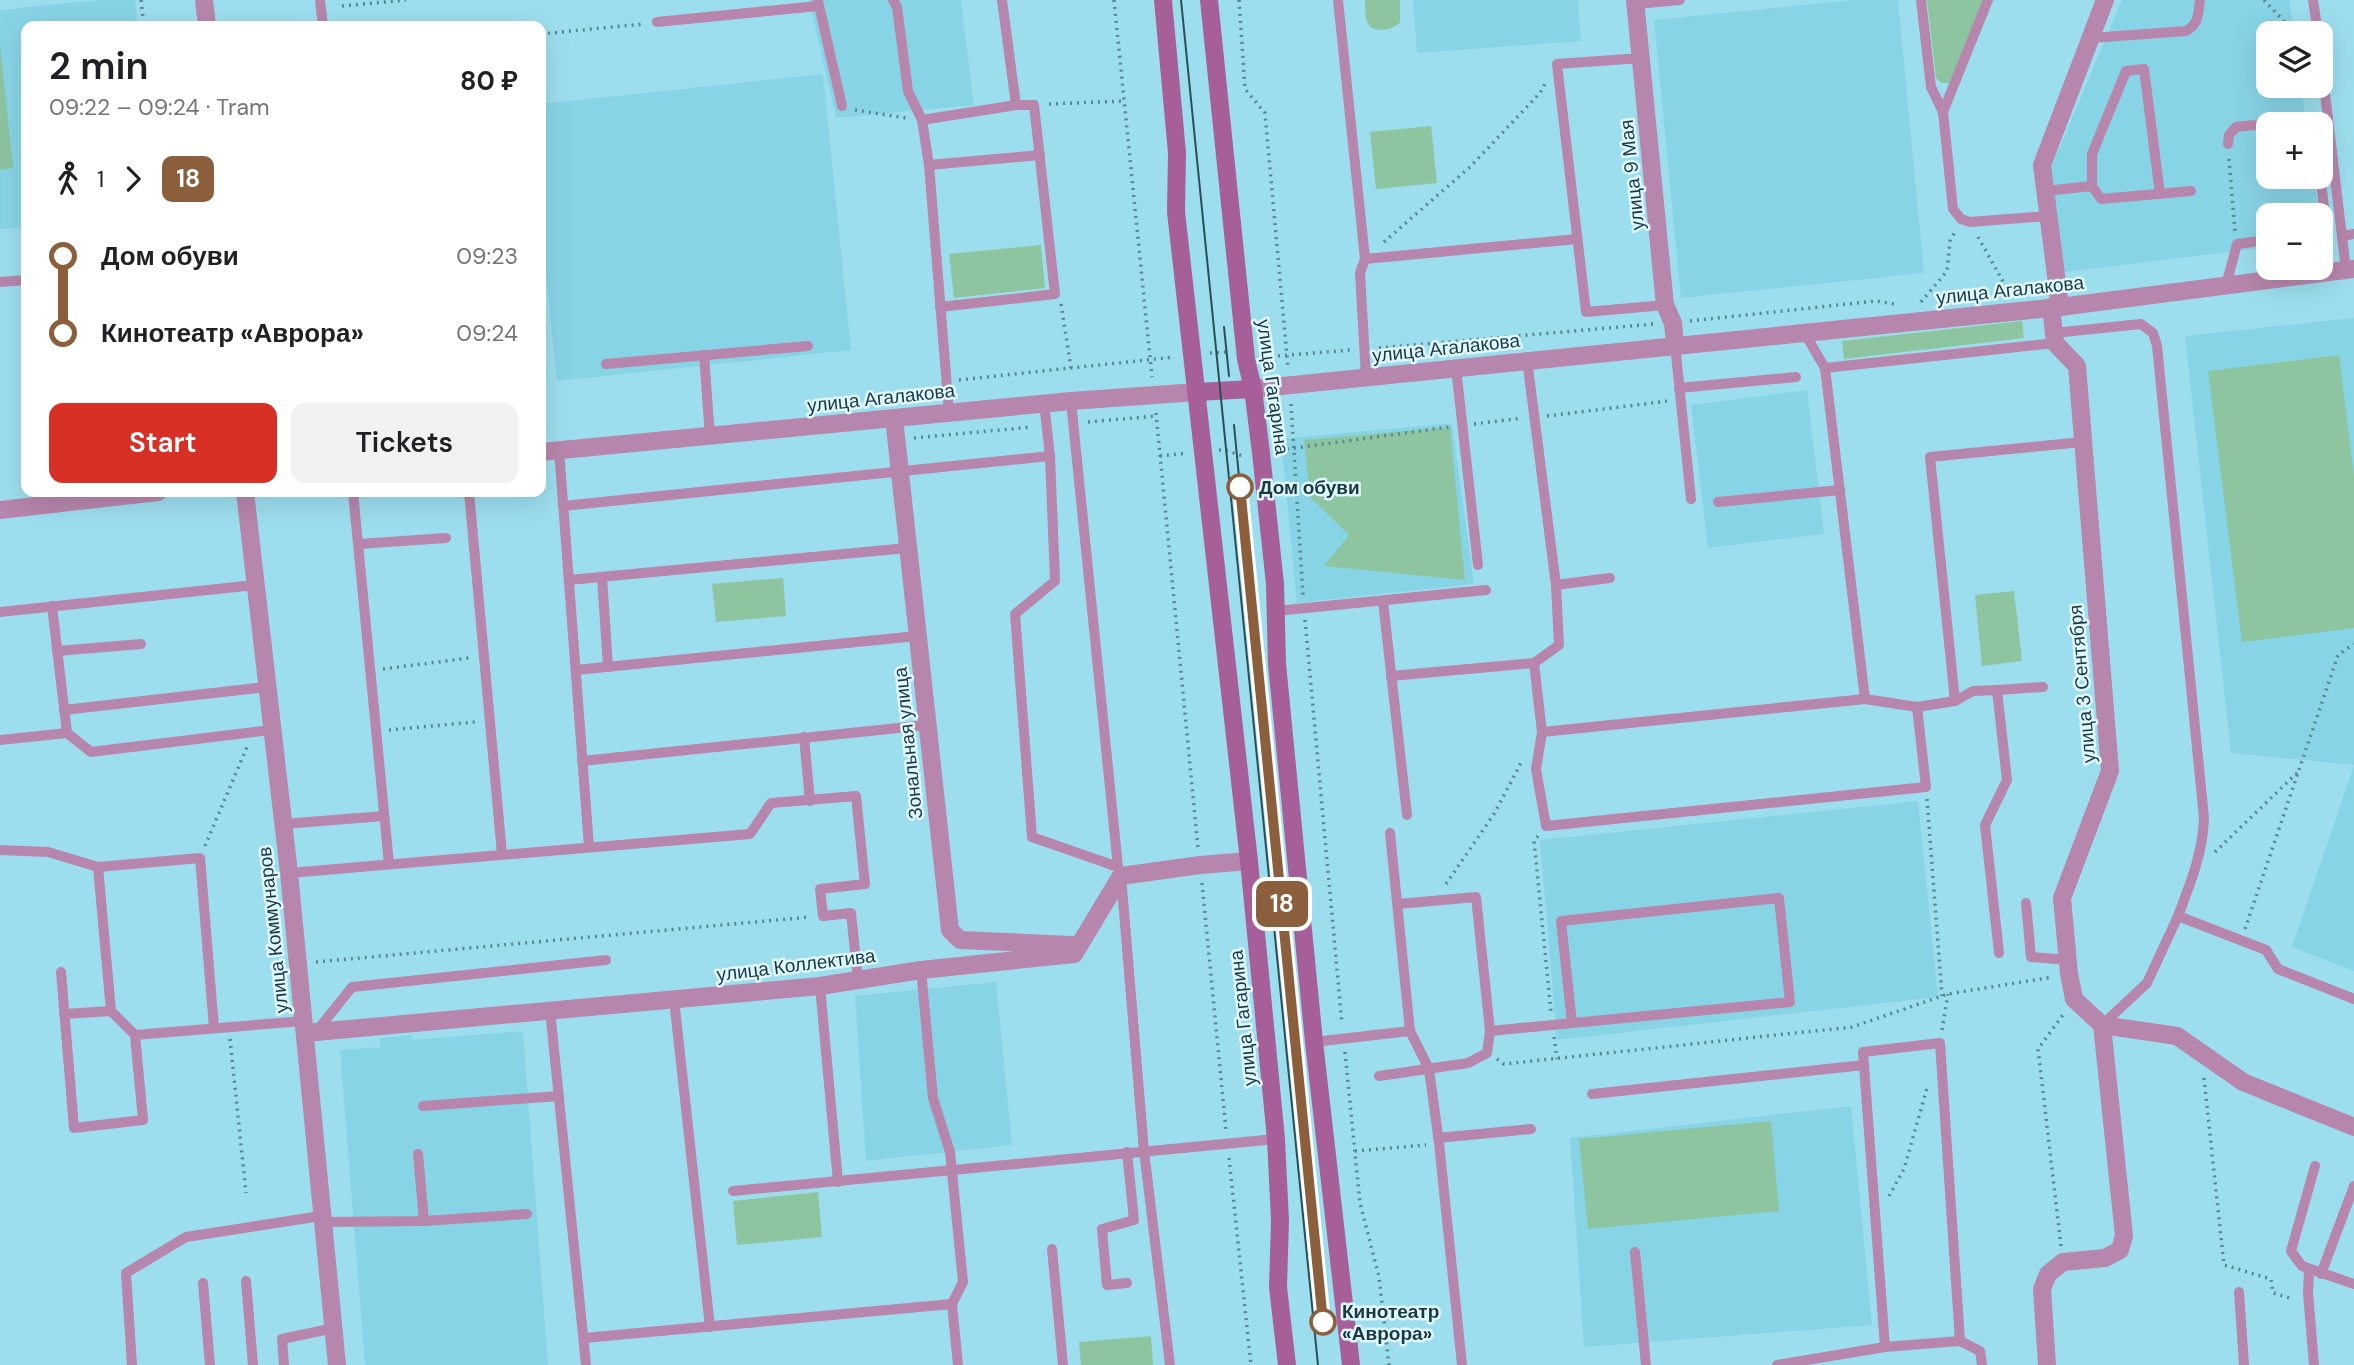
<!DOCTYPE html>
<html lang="en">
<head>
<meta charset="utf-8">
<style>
	body { margin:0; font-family:"DM Sans",sans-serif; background:#f2f2f2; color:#202124; height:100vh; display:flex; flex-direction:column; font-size:26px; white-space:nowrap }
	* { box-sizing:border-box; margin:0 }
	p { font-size:23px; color:#757577 }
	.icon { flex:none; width:38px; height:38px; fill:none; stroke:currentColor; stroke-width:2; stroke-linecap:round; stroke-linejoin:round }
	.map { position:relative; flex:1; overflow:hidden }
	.side { position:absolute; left:21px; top:21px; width:525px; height:476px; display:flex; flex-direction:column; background:#fff; border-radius:14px; box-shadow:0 7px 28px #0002 }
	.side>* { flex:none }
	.badge { padding:0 14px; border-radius:10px; font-size:24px; line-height:46px }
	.buttons { position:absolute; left:2256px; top:21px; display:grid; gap:14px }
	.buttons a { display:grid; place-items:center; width:77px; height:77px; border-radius:14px; background:#fff; box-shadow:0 7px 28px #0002; font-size:35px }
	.map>.badge { position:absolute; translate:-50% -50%; box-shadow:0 0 0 4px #fff }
	.legs { display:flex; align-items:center; gap:10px; height:77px; padding:0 28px; font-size:23px }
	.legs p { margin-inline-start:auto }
	.summary { display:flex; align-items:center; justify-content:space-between; height:119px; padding:0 28px }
	h1 { font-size:38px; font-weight:600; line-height:52px }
	.button { display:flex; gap:14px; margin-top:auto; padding:14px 28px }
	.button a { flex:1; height:80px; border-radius:14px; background:#d93025; color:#fff; font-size:28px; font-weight:600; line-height:80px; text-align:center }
	.button a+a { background:#f2f2f2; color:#202124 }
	ul { padding:0 28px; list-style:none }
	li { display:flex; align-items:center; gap:24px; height:77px; font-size:26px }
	li i { display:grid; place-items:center; width:10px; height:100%; margin:0 9px; background:currentColor }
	li i::after { content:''; width:18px; height:18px; margin:-9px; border:5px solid; border-radius:50%; background:#fff }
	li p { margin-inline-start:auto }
	li:first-child i { background:linear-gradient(#0000 50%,currentColor 0) }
	li:last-child i { background:linear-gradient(currentColor 50%,#0000 0) }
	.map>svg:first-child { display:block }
	.built { fill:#88d4e7 }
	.green { fill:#8cc59f }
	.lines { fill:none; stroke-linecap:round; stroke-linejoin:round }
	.path { stroke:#598691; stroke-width:3.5; stroke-dasharray:2 5; stroke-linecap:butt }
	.lane { stroke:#b786ac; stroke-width:10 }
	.street { stroke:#b786ac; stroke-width:18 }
	.secondary { stroke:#a75f99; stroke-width:18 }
	.tram { stroke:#2d4e55; stroke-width:2 }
	.line-1-casing { stroke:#fff; stroke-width:16 }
	.line-1 { stroke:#8b5e3c; stroke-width:10 }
	.stop-1-dot { fill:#fff; stroke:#8b5e3c; stroke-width:3.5 }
	.labels { text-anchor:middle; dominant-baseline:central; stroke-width:5; stroke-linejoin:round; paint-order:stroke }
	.street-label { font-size:19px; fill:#1c373d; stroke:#dff8ff }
	.stop-label { font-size:19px; font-weight:bold; fill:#1c373d; stroke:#dff8ff; text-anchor:start }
</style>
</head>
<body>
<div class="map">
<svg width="2354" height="1365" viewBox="0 0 2354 1365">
	<rect width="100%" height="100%" fill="#9ddeee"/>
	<g class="built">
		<polygon points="97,0 135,0 138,26 26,26 26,227 0,229 0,10"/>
		<polygon points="809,0 961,0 974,105 836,118"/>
		<polygon points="1413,0 1578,0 1581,41 1417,53"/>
		<polygon points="1852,0 1898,0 1924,273 1681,298 1654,20"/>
		<polygon points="2122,0 2289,0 2294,33 2268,33 2268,86 2301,86 2306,124 2268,124 2268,177 2314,177 2319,215 2268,215 2268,247 2064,272 2051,168"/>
		<polygon points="823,74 851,350 557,381 541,224 541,104"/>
		<polygon points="2354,318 2354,971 2292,947 2354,765 2231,753 2185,336"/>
		<polygon points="1807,390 1824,534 1708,548 1691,405"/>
		<polygon points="1452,423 1474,584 1297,603 1281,439"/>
		<polygon points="1918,801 1938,997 1557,1040 1540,840"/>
		<polygon points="996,982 1012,1145 866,1161 855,996"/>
		<polygon points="523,1031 548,1365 365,1365 340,1050 380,1047 380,1038 412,1035 413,1040"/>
		<polygon points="1851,1106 1872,1325 1584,1347 1570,1138"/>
	</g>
	<g class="green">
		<path d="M1365,0H1400V22C1394,30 1374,34 1368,24C1365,18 1365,7 1365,0Z"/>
		<polygon points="1927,0 1986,0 1953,79 1949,83 1941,83 1936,78"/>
		<polygon points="0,44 13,168 0,170"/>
		<polygon points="1431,126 1437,183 1376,189 1370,132"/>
		<polygon points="1041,245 1045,288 954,298 949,254"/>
		<polygon points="2022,321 2024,338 1844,359 1842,341"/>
		<polygon points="2339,355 2354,476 2354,628 2242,642 2208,371"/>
		<polygon points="1450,427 1465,580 1324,566 1349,535 1310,497 1304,440"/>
		<polygon points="783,578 786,616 716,622 712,584"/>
		<polygon points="2014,591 2022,661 1982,666 1975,595"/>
		<polygon points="1771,1121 1779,1211 1588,1229 1579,1139"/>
		<polygon points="818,1192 822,1237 737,1245 733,1201"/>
		<polygon points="1151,1336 1153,1365 1081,1365 1079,1342"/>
	</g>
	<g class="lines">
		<g class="path">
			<polyline points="141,0 144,26"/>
			<polyline points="1114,0 1152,377"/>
			<polyline points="1239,0 1245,89 1265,113 1288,368"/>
			<polyline points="2264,0 2295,33"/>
			<polyline points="342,6 406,0"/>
			<polyline points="541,34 643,24"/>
			<polyline points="1049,104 1124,101"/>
			<polyline points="855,110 906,118"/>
			<polyline points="2229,159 2235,231"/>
			<polyline points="1978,237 2010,294"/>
			<polyline points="1384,242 1470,167 1540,93 1545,84"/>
			<polyline points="1921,302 1947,271 1950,241 1956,230"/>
			<polyline points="1061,304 1071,368"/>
			<polyline points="1690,321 1876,301 1894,304"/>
			<polyline points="1379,348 1654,324"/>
			<polyline points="1210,353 1227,352"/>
			<polyline points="1264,357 1351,350"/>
			<polyline points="959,380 1174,357"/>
			<polyline points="1291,404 1303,595"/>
			<polyline points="1156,413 1198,848"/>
			<polyline points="1547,416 1668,401"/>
			<polyline points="1088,422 1156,416"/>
			<polyline points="1474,424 1522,418"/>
			<polyline points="914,438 1032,427"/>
			<path d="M1219,450C1228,449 1235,455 1245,456"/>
			<polyline points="1280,450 1449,427"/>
			<polyline points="1160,456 1187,453"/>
			<polyline points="1305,620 1342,1024"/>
			<polyline points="383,669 469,658"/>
			<polyline points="389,730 475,722"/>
			<polyline points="1927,799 1942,996"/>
			<polyline points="1538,836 1534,841 1551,1012"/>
			<polyline points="205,846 247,747"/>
			<polyline points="2215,852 2298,772"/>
			<polyline points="1202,883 1226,1130"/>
			<polyline points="1446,884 1494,814 1521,763"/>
			<polyline points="2245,929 2338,655 2354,644"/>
			<polyline points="316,962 810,917"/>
			<polyline points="1942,1030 1948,994"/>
			<polyline points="1554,1037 1557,1059"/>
			<polyline points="230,1039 246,1193"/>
			<polyline points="1345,1052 1360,1203 1379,1277 1389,1365"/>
			<polyline points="1497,1059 1504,1064 1852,1027 1948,994 2053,977"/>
			<polyline points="2204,1078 2224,1265 2271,1279 2273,1293 2293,1299"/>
			<polyline points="1355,1151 1426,1145"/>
			<polyline points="1229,1158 1251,1365"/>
			<polyline points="1889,1196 1904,1169 1927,1088"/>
			<polyline points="2061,1246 2038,1049 2065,1012"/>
		</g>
		<g class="lane">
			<polyline points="320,0 323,26"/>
			<polyline points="893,0 897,7 908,91 922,120 929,165 949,412"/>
			<polyline points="1338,0 1365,259 1360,273 1366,377"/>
			<polyline points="1921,0 1931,87 1943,112"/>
			<polyline points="1988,0 1943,112 1953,209 1961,219 1970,222 2048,216"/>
			<polyline points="2313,0 2318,33"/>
			<polyline points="818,1 842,106"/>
			<polyline points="1636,4 1680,0"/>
			<polyline points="657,22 818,6"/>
			<path d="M2091,38L2186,31C2199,24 2198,14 2200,0"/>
			<polyline points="2320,52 2346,270"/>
			<polyline points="1641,58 1557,64 1586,312 1665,305"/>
			<polyline points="922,120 1016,105"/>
			<polyline points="2228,144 2229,135 2236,127 2328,117"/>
			<polyline points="929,165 1040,155"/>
			<polyline points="2320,173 2327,233"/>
			<polyline points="2092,186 2092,154 2126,71 2144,69 2160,194"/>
			<polyline points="2045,191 2092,186 2101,199 2191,191"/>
			<polyline points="2342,236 2354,234"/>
			<polyline points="1365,259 1577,239"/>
			<polyline points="0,282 26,280"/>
			<polyline points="2226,285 2237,244 2268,240"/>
			<polyline points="940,307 1055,294 1034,105 1016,105 1002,0"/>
			<polyline points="1804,332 1825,368 1865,699"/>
			<path d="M2054,333L2141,324L2153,333L2157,346L2204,818C2203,853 2190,884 2178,916L2266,950L2278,969L2354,999"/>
			<polyline points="1675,345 1691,499"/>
			<polyline points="704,355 710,437"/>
			<polyline points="1527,360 1556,585 1559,645 1534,663 1542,732 1536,769 1546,826 1926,787 1917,707"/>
			<polyline points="606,364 808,346"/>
			<polyline points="1456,368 1478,565"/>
			<polyline points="1825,368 2055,343"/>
			<polyline points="1679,388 1796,377"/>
			<polyline points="1071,401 1118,867 1121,876 1144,1151 1170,1365"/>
			<polyline points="1044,403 1050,456 1055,581 1015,614 1032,837 1118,867"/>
			<polyline points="559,450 589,847"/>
			<polyline points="353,492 389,864"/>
			<polyline points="469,492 502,854"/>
			<polyline points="1718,502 1840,490"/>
			<polyline points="563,506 1050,456"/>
			<polyline points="359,544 446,538"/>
			<polyline points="602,577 608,667"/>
			<polyline points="569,580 907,548"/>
			<polyline points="1556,585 1610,578"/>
			<polyline points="1383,601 1407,815"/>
			<polyline points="52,606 67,733"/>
			<polyline points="1276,611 1486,590"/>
			<polyline points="0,612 255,585"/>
			<polyline points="57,651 141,644"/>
			<polyline points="576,670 917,636"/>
			<polyline points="1391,676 1534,663"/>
			<polyline points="1997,690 2043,687"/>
			<polyline points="1955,701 1930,457 2082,442"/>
			<polyline points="64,710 266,687"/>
			<polyline points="1542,732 1865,699 1917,707 1955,701 1973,691 1997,690 2007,780 1985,825 1999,953"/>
			<polyline points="804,737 810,801"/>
			<polyline points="0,740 67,733 91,752 271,730"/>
			<polyline points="582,761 927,725"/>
			<polyline points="283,824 384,816"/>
			<polyline points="1390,833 1410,1031 1429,1069 1439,1143 1462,1365"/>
			<polyline points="0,850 48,852 98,867 200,858 214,1028"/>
			<polyline points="289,873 750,834 771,803 856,796 865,884 820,889 823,916 851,913 858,980"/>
			<polyline points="2026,903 2031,957 2068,960"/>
			<polyline points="921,970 933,1098 950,1152 963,1282 952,1304 958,1365"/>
			<polyline points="61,972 74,1128 143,1120 135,1035 111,1011 98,867"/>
			<polyline points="820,986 838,1182"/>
			<polyline points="674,999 710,1327"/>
			<polyline points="550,1010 586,1365"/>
			<polyline points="64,1014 111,1011"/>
			<polyline points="2102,1025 2147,983 2178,916"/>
			<polyline points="1490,1031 1790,1002 1779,898 1561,921 1572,1023"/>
			<polyline points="316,1032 352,987 606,960"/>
			<polyline points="135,1035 303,1021"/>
			<polyline points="1314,1042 1410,1031"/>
			<polyline points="1379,1076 1468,1063 1487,1053 1490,1031 1476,897 1398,904"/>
			<polyline points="1592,1094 1864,1065"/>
			<polyline points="423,1106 559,1096"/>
			<polyline points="1438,1138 1531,1129"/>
			<polyline points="1127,1152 1134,1220 1102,1229 1107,1285 1127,1283"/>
			<polyline points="418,1154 424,1221"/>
			<polyline points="2315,1166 2291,1251 2302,1266 2354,1284"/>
			<polyline points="733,1191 1276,1139"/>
			<polyline points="323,1222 424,1221 527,1214"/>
			<polyline points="1052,1249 1063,1365"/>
			<polyline points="1635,1252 1646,1365"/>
			<polyline points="2309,1270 2308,1293 2314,1365"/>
			<polyline points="2321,1274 2354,1186"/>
			<polyline points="246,1281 253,1365"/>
			<polyline points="203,1283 210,1365"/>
			<polyline points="2239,1292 2244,1365"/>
			<polyline points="584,1338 952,1304"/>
			<polyline points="1885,1347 1863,1052 1940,1043 1960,1341 1980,1351 1982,1365"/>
			<polyline points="132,1365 126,1273 186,1237 321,1216"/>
			<polyline points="284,1365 282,1339 334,1328"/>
			<polyline points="1777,1365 1885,1347 1960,1341"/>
		</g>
		<g class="street">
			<polyline points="204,0 207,26"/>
			<polyline points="1635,0 1665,305 1673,323 1675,345"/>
			<polyline points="2060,307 2042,165 2105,0"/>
			<polyline points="1253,389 2060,307 2354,269"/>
			<polyline points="894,418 950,930 960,940 1071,945"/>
			<polyline points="541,452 1071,401 1197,392"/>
			<polyline points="245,492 289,873 337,1365"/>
			<polyline points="0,510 158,492"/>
			<polyline points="2102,1025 2177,1036 2243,1082 2354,1127"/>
			<polyline points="305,1033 820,986 921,970 1074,954 1121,876 1200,865 1249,861"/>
			<polyline points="2047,1365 2042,1289 2048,1274 2063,1262 2105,1258 2120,1250 2124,1236 2102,1025 2074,999 2069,974 2062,898 2110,771 2077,366 2055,343 2051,307"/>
		</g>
		<g class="secondary">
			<polyline points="1163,0 1177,153 1176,212 1249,861 1276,1139 1280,1221 1278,1287 1287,1365"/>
			<polyline points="1209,0 1246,359 1253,389 1261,453 1275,584 1277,664 1314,1042 1351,1365"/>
			<polyline points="1197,392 1253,389"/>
		</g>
		<g class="tram">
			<polyline points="1181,0 1318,1365"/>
			<polyline points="1224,327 1229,376"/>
			<polyline points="1234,425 1239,477"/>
		</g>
	</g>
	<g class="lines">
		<g class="line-1-casing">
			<polyline id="line-1" points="1240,487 1323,1322"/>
		</g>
		<use href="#line-1" class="line-1"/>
	</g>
	<g class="stop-1-dot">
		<circle cx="1240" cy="487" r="12"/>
		<circle cx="1323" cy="1322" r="12"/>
	</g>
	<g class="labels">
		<g class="street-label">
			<text transform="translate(1632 175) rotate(-96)">улица 9 Мая</text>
			<text transform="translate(2010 290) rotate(-6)">улица Агалакова</text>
			<text transform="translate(1446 348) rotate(-6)">улица Агалакова</text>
			<text transform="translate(1273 387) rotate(82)">улица Гагарина</text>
			<text transform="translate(881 398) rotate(-6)">улица Агалакова</text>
			<text transform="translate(2082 684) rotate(-95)">улица 3 Сентября</text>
			<text transform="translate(908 743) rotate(-96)">Зональная улица</text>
			<text transform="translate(273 930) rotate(-96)">улица Коммунаров</text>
			<text transform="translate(796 965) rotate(-7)">улица Коллектива</text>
			<text transform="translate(1243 1018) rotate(-96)">улица Гагарина</text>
		</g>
		<g class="stop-label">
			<text x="1259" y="487">Дом обуви</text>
			<text x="1342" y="1311">Кинотеатр<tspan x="1342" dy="22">«Аврора»</tspan></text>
		</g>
	</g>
</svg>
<div class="buttons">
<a><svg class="icon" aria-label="layers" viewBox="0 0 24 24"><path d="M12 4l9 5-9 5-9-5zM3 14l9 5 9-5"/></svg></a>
<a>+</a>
<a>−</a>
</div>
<b class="badge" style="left:1282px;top:904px;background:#8b5e3c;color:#fff">18</b>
<section class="side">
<div class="summary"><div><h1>2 min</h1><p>09:22 – 09:24 · Tram</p></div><b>80 ₽</b></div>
<div class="legs"><svg class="icon" aria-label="walk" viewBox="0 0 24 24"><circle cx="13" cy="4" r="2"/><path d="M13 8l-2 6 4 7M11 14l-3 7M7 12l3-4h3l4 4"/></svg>1<svg class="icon" aria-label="forward" viewBox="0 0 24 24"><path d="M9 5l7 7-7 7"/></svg><b class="badge" style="background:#8b5e3c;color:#fff">18</b></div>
<ul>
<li><i style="color:#8b5e3c"></i><b>Дом обуви</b><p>09:23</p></li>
<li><i style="color:#8b5e3c"></i><b>Кинотеатр «Аврора»</b><p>09:24</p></li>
</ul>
<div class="button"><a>Start</a><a>Tickets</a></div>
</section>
</div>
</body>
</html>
